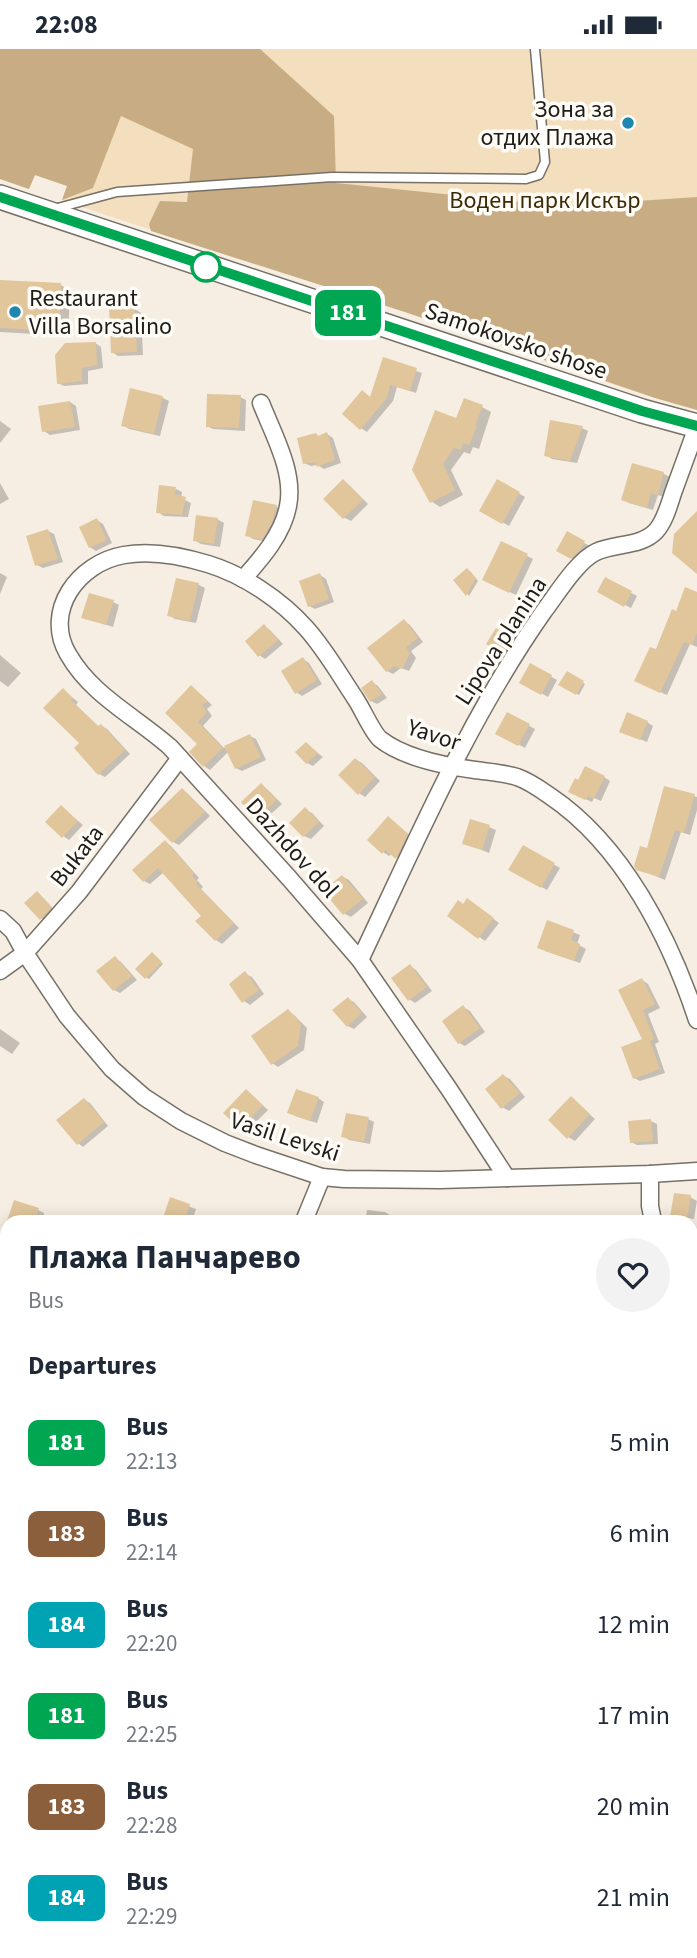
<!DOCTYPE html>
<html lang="en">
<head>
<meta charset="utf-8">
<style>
	body { margin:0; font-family:"Source Sans 3",sans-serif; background:#f2f2f3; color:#1f2937; height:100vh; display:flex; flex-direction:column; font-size:26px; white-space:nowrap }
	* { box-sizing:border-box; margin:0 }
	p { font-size:23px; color:#747a83 }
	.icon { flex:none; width:38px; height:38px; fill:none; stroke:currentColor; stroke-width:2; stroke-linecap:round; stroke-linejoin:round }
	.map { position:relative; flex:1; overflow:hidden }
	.panel { position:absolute; left:0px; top:1166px; width:698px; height:744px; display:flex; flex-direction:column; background:#fff; border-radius:21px 21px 0 0; box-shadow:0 4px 18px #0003 }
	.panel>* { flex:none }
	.badge { padding:0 14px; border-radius:10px; font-size:24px; line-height:46px }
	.map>.badge { position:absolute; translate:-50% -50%; box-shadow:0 0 0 4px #fff }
	h2 { padding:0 28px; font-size:26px; line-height:63px }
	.round { display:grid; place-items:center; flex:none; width:74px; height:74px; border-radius:37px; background:#f2f2f3 }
	.headline { display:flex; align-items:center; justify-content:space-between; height:119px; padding:0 28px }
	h1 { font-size:33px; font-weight:700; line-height:52px }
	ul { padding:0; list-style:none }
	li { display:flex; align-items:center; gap:21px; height:91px; padding:0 28px }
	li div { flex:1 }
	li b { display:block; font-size:26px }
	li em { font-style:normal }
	li .badge { min-width:77px; font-weight:700; text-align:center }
	.status { display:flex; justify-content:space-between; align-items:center; height:49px; padding:0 35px; background:#fff; direction:ltr }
	.status svg { height:19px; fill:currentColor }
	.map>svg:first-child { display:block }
	.green { fill:#f3debd }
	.forest { fill:#c8ad84 }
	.shadow { fill:#0003 }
	.building { fill:#e1c69c }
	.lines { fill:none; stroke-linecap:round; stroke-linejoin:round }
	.service-casing { stroke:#767066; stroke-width:11 }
	.minor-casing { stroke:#767066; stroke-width:19 }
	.secondary-casing { stroke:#767066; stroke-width:26 }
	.service { stroke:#fff; stroke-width:8 }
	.minor { stroke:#fff; stroke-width:16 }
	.secondary { stroke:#fff; stroke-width:23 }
	.line-casing { stroke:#fff; stroke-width:16 }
	.line { stroke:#00a651; stroke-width:10 }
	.poi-dot { fill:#1e87af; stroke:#fffcf7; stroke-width:2.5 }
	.stop-dot { fill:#fff; stroke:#00a651; stroke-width:3.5 }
	.labels { text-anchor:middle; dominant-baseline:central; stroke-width:7; stroke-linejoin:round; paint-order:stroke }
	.poi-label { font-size:24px; fill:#1e1c18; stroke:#fffcf7; text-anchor:end }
	.park-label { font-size:24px; fill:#3d2a06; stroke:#fffcf7 }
	.street-label { font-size:24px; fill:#1e1c18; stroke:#fffcf7 }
</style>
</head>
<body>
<div class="status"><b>22:08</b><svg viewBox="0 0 49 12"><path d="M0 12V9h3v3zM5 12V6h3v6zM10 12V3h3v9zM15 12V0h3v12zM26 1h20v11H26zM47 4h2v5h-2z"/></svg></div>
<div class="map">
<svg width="697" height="1909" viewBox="0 0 697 1909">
	<rect width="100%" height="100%" fill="#f6eee2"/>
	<path class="green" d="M0,0H697V361C600,334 506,297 410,265C295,226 178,191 62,151L67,137L35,126L29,140L0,130Z"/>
	<polygon class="forest" points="0,0 260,0 334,67 336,134 563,157 697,148 697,361 655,349 408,264 151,182 149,175 160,152 187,153 193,100 121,67 93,139 62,151 67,137 35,126 29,140 0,130"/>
	<g class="shadow">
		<polygon points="0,233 61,236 70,242 68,287 0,283"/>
		<polygon points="135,260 141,264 143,306 118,307 112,303"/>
		<polygon points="95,294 101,298 103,319 88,322 88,335 64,337 58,334"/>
		<polygon points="384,311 422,324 416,344 397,338 393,352 367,383 361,379 368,347 372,349"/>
		<polygon points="131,341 163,349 169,352 160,387 129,380 123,376"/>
		<polygon points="240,348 246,351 245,382 213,380 207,377"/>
		<polygon points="70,353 76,357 80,381 50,386 44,382"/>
		<polygon points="482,358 491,363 479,400 473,398 470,405 464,403 451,421 463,446 440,458 431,452 436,364 457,372"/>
		<polygon points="0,372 11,380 0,394"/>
		<polygon points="582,379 588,382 577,414 552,410 546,406"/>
		<polygon points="315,385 320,388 327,385 333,389 341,414 324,420 317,416 311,417 304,414"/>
		<polygon points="633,416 664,425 670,428 664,448 658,446 653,461 629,454 623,451"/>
		<polygon points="343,432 349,436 368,455 351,472 345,469 325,450"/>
		<polygon points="498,432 525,448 509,477 481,461"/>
		<polygon points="0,434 9,450 0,455"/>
		<polygon points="176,440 182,443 181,449 191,454 188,468 164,467 158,463"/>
		<polygon points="254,453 277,458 283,461 268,493 253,490 247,486"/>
		<polygon points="217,470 224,474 220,498 201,495 194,491"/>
		<polygon points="97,471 103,475 112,494 96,502 90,498"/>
		<polygon points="48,482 54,485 63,513 43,519 37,516"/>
		<polygon points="567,485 590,497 578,512 558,501"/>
		<polygon points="527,507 533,510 516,546 490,534"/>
		<polygon points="470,522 478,532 469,547 456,531"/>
		<polygon points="0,524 7,528 0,545"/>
		<polygon points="320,526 326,530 334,553 315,560 309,557"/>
		<polygon points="606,530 637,547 631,559 600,543"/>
		<polygon points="177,531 199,536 205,539 196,574 175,570 169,566"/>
		<polygon points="697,545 697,598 690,595 667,646 642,635 657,603 677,564"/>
		<polygon points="113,553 119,556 113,578 83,568"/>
		<polygon points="404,572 410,576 423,593 411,602 416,609 409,622 401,619 393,625 387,622"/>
		<polygon points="264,577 270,581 283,595 265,610 259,606"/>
		<polygon points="496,582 518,595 510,608 488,595"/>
		<polygon points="0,606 21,624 8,638 0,632"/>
		<polygon points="303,610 309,614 322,635 302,647 296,643"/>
		<polygon points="531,616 557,631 548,648 521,633"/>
		<polygon points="567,624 585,635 579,646 561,635"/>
		<polygon points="372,633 378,637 387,649 377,655 371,652"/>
		<polygon points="192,638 212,656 207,660 212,667 203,677 224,699 250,687 256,690 266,711 242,722 236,719 228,703 210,721 204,717"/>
		<polygon points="63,641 78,653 76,656 99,678 101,677 107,680 130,705 105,728 99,725 82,694"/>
		<polygon points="508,665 535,680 525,699 498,684"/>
		<polygon points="647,673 653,677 647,693 627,685"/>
		<polygon points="306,695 323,708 313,717 307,714"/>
		<polygon points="356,711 362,714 380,732 365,748 359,744"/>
		<polygon points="604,728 610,732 601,752 594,749 592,753 576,746"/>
		<polygon points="261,736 267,740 282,755 263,772 257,769"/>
		<polygon points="182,741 188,745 210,767 179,796 173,793"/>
		<polygon points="694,747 697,748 697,761 690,786 681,783 665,831 638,820 648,801"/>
		<polygon points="61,758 83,776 69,791 63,787"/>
		<polygon points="305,761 312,764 324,777 311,790 304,787 292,774"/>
		<polygon points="389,769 413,789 402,812 392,804 389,807 383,803 369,791"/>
		<polygon points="489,778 496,781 489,804 464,794"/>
		<polygon points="165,793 171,797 199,829 197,831 203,838 201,840 239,879 222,895 216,891 198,872 203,867 164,823 150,835 144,832"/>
		<polygon points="523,798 560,819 547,841 511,821"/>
		<polygon points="343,828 349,831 368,854 351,868 345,865 326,842"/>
		<polygon points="39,846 53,860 44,871 41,869"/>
		<polygon points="473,855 499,874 485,892 449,866 464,856"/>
		<polygon points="548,873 580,886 577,895 586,900 580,914 545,902"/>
		<polygon points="155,907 163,915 149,930 146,928"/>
		<polygon points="115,909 121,913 137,931 120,944 114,941"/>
		<polygon points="410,917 416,921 432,942 415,954 409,950"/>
		<polygon points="245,925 252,928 264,945 250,956 244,952"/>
		<polygon points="642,931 648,935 660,959 648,965 659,993 655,995 665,1024 640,1032 634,1029 645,991 620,942"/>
		<polygon points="348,950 354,953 367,968 354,980 348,977"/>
		<polygon points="463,958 470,962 485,983 465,997 459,994"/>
		<polygon points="288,962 294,966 307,979 304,1001 278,1018 272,1014"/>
		<polygon points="0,980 20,994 12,1005 0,997"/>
		<polygon points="503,1027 510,1030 525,1048 509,1062 502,1058"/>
		<polygon points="247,1042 268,1061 247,1082 241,1079"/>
		<polygon points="318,1049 324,1053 317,1074 295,1067"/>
		<polygon points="571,1049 595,1070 575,1092 568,1088"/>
		<polygon points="84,1051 90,1054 108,1077 83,1098 78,1094"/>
		<polygon points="368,1070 374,1073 370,1095 349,1091 343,1087"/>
		<polygon points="651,1072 657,1075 658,1095 637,1096 631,1093"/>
		<polygon points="690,1148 697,1152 694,1170 676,1167 676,1169 672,1167"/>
		<polygon points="171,1151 196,1160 192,1172 164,1172"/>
		<polygon points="38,1161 44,1164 42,1172 10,1171"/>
		<polygon points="367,1161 385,1163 393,1168 393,1171 396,1172 365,1172"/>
		<polygon points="0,1575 5,1578 1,1589 0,1588"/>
		<polygon points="0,1608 7,1611 7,1621 4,1629 0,1627"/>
		<polygon points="0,1701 7,1707 0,1714"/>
		<polygon points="697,1836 697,1870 691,1859 691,1839"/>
		<polygon points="306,1902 334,1902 333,1909 317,1909 306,1904"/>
		<polygon points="364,1902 390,1902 388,1909 362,1909"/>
	</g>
	<g class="building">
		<polygon points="0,231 61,234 59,282 0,279"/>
		<polygon points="135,258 137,303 111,304 109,259"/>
		<polygon points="96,293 97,316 82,319 82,332 57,335 55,306 65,294"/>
		<polygon points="383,308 417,319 410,342 390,336 387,349 360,381 342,365 362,341 370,348"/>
		<polygon points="130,339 163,347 154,385 121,377"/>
		<polygon points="207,345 241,346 239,379 206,378"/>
		<polygon points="464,349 483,356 475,377 477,377 469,396 463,394 461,401 454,399 443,415 455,441 430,454 412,421 435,361 456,369"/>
		<polygon points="70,352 75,378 42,383 38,357"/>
		<polygon points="550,371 583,377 570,412 544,407"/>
		<polygon points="327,383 335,411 317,418 315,413 303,415 297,389 316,384 318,387"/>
		<polygon points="632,414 664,423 658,446 651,444 647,459 621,451"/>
		<polygon points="343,430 363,451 343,470 323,450"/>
		<polygon points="497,430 520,443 502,475 479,462"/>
		<polygon points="159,436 176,438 175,445 186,448 182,466 156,464"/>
		<polygon points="253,451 277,456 272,473 262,491 245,487"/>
		<polygon points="697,462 697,525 672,504 674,485"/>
		<polygon points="196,466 218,469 214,495 193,492"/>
		<polygon points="97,469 107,491 89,499 79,478"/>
		<polygon points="48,480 58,510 35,517 26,487"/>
		<polygon points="567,482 585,492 581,500 571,510 556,502"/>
		<polygon points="501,492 528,505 509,544 482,531"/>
		<polygon points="467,519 476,529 466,547 453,531"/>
		<polygon points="320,524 329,550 308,558 299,532"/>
		<polygon points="605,528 632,542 624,558 597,543"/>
		<polygon points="176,529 199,534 190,572 167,567"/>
		<polygon points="685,538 697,543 697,584 692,596 684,593 660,644 634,632 650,598 656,600 672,560 676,562"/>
		<polygon points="89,544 114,551 106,576 81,569"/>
		<polygon points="404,570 418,589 406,598 410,604 402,620 394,617 386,623 367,599"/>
		<polygon points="264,575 278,591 258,608 245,592"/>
		<polygon points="496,579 513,590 503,606 486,595"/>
		<polygon points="303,608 317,631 295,645 281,622"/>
		<polygon points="530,614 552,626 541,646 519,634"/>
		<polygon points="567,622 584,632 576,646 558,636"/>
		<polygon points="372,631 382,645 370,653 361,639"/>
		<polygon points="191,636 208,652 202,656 207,663 198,673 223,699 203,718 189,703 197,695 165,664"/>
		<polygon points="63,639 73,649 71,651 98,677 101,675 125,701 98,726 74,699 79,694 43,659"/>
		<polygon points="507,663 530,675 518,697 495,685"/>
		<polygon points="627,663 648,672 640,691 619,683"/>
		<polygon points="250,685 261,708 235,720 224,697"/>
		<polygon points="306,693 318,704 306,715 295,703"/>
		<polygon points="355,709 375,728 358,746 338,726"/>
		<polygon points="585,717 605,727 594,750 588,747 585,751 568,743 575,729 578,731"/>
		<polygon points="261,734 277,751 256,770 241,753"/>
		<polygon points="664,737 695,745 684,784 675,781 659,828 636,821 634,817 640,797 647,799"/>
		<polygon points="182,739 205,763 172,794 149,771"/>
		<polygon points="61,756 78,772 62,789 45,773"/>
		<polygon points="305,758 319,773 303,788 289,774"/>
		<polygon points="388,767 408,785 396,810 385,801 382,805 367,791"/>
		<polygon points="470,770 490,776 482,801 462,795"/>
		<polygon points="165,791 194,824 192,827 198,833 196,835 234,874 215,892 195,872 201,867 158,819 143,833 132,821"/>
		<polygon points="523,796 555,814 541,839 508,821"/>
		<polygon points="342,826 363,850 343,866 323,842"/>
		<polygon points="37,842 52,858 40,871 24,854"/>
		<polygon points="467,849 494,869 478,890 447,867 458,851 463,855"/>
		<polygon points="547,871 574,881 571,891 580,895 574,912 537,899"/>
		<polygon points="152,903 162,913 145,930 135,920"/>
		<polygon points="115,907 132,927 113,942 96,922"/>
		<polygon points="410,915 427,938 408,952 391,929"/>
		<polygon points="245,922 259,941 242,954 229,935"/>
		<polygon points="642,929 655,955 643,961 654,990 650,992 660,1020 633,1030 621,998 642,990 618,941"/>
		<polygon points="348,948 362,964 347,978 332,961"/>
		<polygon points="463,956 480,979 458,995 442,972"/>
		<polygon points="288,960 301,974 298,997 271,1016 251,987"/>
		<polygon points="503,1025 520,1044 501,1060 485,1040"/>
		<polygon points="246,1040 263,1056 240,1080 223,1064"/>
		<polygon points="296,1040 319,1048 310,1072 287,1064"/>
		<polygon points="571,1047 590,1065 567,1090 548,1071"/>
		<polygon points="84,1049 104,1073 77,1096 56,1071"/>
		<polygon points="346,1064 369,1068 364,1093 341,1088"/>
		<polygon points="651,1070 653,1092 630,1094 628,1072"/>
		<polygon points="674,1144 691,1146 687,1170 670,1168"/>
		<polygon points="170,1148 190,1155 185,1172 162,1172"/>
		<polygon points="14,1151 39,1159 35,1172 7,1172"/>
	</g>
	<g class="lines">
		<g class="service-casing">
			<polyline id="service" points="54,160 117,143 332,128 526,130 539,126 545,113 535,0"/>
		</g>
		<g class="minor-casing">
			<g id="minor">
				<path d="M243,530C261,510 283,485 288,457C295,423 273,385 261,354"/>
				<polyline points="0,870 13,882 25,904 67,967 112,1020 144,1048 181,1072 225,1094 256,1106 322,1128 344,1130 440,1131 650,1125 697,1122"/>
				<path d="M360,911C416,793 468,670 544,562C557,545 577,512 596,503C615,494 641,498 656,482C665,472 669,456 673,444C681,422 689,400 697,378"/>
				<polyline points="0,922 25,904 79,843 180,709"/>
				<polyline points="650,1125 650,1157 653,1172"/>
				<path d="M507,1129L449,1040L360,911L289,829L170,698C135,667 92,647 68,605C43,562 78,514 124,506C151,501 182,507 208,515C244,526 281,551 306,579C325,600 339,625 355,649C362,659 372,683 380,690C404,709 445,717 475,721C489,723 504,724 517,728C529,732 540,740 550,747C623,796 670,889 697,971"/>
				<polyline points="304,1172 322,1128"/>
				<polyline points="691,1321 697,1343"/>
				<polyline points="0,1668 7,1671"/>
				<polyline points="691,1747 697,1753"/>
				<polyline points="691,1800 697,1798"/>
				<polyline points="336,1909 338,1902"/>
				<polyline points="563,1909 571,1902"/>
			</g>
		</g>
		<g class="secondary-casing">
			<polyline id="secondary" points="0,148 642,362 697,377"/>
		</g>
		<use href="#service" class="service"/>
		<use href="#minor" class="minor"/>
		<use href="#secondary" class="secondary"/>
	</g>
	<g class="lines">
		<g class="line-casing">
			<polyline id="line" points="0,148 642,362 697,377"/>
		</g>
		<use href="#line" class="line"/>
	</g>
	<g class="poi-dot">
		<circle cx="628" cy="74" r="7"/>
		<circle cx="15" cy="263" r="7"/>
	</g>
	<circle class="stop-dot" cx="206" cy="218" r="14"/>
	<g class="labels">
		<g class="poi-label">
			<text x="614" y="60">Зона за<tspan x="614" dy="28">отдих Плажа</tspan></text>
			<text x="29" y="249" text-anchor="start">Restaurant<tspan x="29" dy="28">Villa Borsalino</tspan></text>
		</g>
		<g class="park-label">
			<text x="545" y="151">Воден парк Искър</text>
		</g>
		<g class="street-label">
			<text transform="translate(516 292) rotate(19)">Samokovsko shose</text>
			<text transform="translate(501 592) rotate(-57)">Lipova planina</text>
			<text transform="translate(434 686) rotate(18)">Yavor</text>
			<text transform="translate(292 799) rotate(48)">Dazhdov dol</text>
			<text transform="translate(77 807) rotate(-52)">Bukata</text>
			<text transform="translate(285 1088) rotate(18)">Vasil Levski</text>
		</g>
	</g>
</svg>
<b class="badge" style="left:348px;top:264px;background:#00a651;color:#fff">181</b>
<section class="panel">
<div class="headline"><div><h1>Плажа Панчарево</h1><p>Bus</p></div><a class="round"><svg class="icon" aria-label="heart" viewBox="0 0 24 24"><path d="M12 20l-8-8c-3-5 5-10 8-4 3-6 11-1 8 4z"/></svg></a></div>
<h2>Departures</h2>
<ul>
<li><span class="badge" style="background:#00a651;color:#fff">181</span><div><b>Bus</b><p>22:13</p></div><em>5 min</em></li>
<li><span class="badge" style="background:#8b5e3c;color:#fff">183</span><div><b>Bus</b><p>22:14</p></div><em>6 min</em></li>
<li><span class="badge" style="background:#00a3b4;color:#fff">184</span><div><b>Bus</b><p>22:20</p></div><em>12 min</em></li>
<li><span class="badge" style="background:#00a651;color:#fff">181</span><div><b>Bus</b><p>22:25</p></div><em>17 min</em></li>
<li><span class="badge" style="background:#8b5e3c;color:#fff">183</span><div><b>Bus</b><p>22:28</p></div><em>20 min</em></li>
<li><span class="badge" style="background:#00a3b4;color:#fff">184</span><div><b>Bus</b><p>22:29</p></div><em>21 min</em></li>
</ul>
</section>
</div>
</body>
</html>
